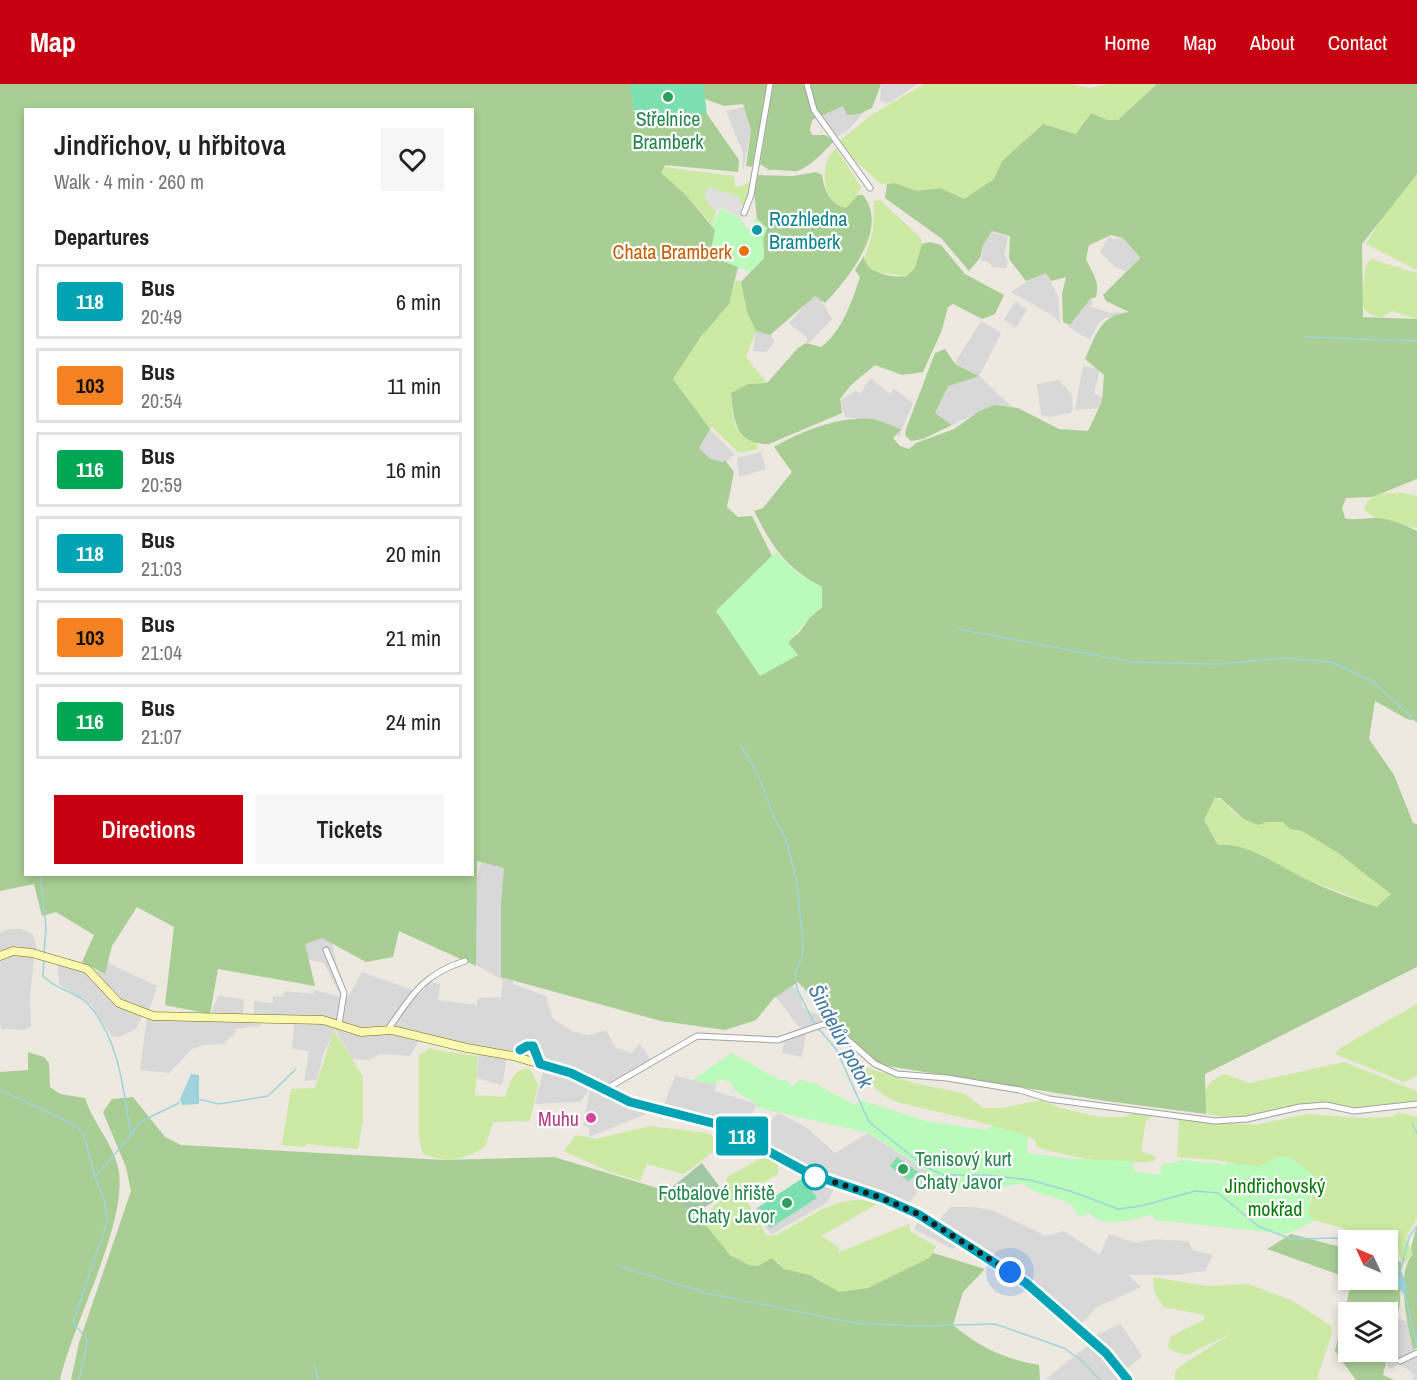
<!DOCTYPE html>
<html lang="en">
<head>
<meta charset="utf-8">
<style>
	body { margin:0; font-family:"Archivo Narrow",sans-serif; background:#f6f6f6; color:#222; height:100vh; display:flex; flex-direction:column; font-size:22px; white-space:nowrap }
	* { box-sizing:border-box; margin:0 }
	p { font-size:20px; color:#767676 }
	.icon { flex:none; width:33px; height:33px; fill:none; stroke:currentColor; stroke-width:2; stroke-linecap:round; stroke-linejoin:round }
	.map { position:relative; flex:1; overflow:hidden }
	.panel { position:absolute; left:24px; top:24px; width:450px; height:768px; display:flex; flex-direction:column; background:#fff; border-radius:0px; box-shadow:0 3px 9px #0003 }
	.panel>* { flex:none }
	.badge { padding:0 12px; border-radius:4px; font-size:21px; line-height:39px }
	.needle { width:39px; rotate:314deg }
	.controls { position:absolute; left:1338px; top:1146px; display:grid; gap:12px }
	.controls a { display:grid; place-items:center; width:60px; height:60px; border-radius:0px; background:#fff; box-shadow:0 3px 9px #0003; font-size:30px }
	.you { position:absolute; width:30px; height:30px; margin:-15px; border:4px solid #fff; border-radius:50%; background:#1a73e8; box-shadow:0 0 0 9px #1a73e833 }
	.map>.badge { position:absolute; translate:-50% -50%; box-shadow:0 0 0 3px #fff }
	h2 { padding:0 30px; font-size:22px; line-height:54px }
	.round { display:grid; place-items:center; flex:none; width:63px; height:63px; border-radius:0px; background:#f6f6f6 }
	.overview { display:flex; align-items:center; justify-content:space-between; height:102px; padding:0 30px }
	h1 { font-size:28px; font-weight:600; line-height:45px }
	.primary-button { display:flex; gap:12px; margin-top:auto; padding:12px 30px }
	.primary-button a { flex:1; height:69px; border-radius:0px; background:#c60010; color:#fff; font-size:24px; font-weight:600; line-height:69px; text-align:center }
	.primary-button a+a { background:#f6f6f6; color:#222 }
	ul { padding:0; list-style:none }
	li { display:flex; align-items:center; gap:18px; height:75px; margin:0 12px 9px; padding:0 18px; border:3px solid #e0e0e0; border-radius:0px }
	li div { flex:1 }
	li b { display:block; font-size:22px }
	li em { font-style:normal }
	li .badge { min-width:66px; font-weight:700; text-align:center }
	header { display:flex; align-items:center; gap:36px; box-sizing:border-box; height:84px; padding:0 30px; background:#c60010; color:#fff }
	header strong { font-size:28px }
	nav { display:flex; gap:33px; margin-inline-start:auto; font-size:21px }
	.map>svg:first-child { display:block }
	.residential { fill:#d9d8d8 }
	.grass { fill:#cceaa4 }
	.forest { fill:#a9ce94; fill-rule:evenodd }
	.cemetery { fill:#a1c7a3 }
	.park { fill:#bafaba }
	.pitch { fill:#7bdfb0 }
	.parking { fill:#dfdfdf }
	.water { fill:#9fd4dc }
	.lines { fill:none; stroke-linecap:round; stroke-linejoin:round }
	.stream { stroke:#9fd4dc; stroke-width:1.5 }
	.street-casing { stroke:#a2a2a2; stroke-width:7 }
	.secondary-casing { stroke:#6f7202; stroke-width:9 }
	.street { stroke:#fff; stroke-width:5 }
	.secondary { stroke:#faf8b1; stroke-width:8 }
	.line-casing { stroke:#fff; stroke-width:14 }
	.line { stroke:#00a3b4; stroke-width:9 }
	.walk { stroke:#1b1b1b; stroke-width:6; stroke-dasharray:0 10.8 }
	.leisure-dot { fill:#2e9e5b; stroke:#fff; stroke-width:2 }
	.culture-dot { fill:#0f9aa8; stroke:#fff; stroke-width:2 }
	.food-dot { fill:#e8710a; stroke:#fff; stroke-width:2 }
	.hotel-dot { fill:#d1479c; stroke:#fff; stroke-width:2 }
	.stop-dot { fill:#fff; stroke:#00a3b4; stroke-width:3 }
	.labels { text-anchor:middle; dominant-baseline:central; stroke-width:4.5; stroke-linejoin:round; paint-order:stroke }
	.leisure-label { font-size:20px; fill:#27864d; stroke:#fff }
	.culture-label { font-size:20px; fill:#0d838f; stroke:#fff; text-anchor:start }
	.food-label { font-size:20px; fill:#c56008; stroke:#fff; text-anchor:end }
	.hotel-label { font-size:20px; fill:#b23c85; stroke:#fff; text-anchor:end }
	.park-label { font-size:20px; fill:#097a09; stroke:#fff }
	.water-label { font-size:21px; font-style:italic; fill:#447ba4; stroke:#fff }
</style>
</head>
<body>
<header>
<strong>Map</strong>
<nav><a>Home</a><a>Map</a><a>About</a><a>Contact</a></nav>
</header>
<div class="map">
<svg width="1417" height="1296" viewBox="0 0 1417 1296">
	<rect width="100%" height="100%" fill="#ede8e0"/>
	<g class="residential">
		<polygon points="837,0 865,27 847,47 836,53 817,27"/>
		<polygon points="881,0 918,0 889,19 880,17"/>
		<polygon points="744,23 751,46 743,87 743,69 726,27"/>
		<polygon points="991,148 1008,152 1004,171 1008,177 1006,184 992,183 989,178 981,177 983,161"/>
		<polygon points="1110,151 1112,155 1123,154 1139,174 1126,187 1115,183 1100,168"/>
		<polygon points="1046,189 1058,212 1060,239 1052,231 1011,208 1032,194"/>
		<polygon points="817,208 832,235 807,261 807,253 789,239"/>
		<polygon points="1090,214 1093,218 1089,222 1110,229 1121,228 1110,235 1106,233 1098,240 1090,256 1069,243"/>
		<polygon points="1015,217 1027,225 1016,244 1004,236"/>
		<polygon points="981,237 1001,249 979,292 1012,323 992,322 952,341 935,329 948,301 977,291 955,279"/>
		<polygon points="756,246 772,247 771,253 775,257 766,268 753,267"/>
		<polygon points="1083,282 1100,285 1094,309 1111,319 1103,324 1075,326"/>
		<polygon points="870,294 890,310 894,305 913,319 899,353 874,337 845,333 840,316 856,307 860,310"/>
		<polygon points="1059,296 1072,311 1073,326 1070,329 1049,333 1041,331 1037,300"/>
		<polygon points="709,345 735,370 708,392 699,364"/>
		<polygon points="761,368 766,385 739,393 737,374"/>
		<polygon points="482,776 515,783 509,826 513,900 546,912 553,935 572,947 589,951 606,946 615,963 631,969 640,960 654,981 610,1005 629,1014 663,1023 675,992 716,1001 714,1007 757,1020 749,1036 754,1053 778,1029 806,1043 835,1069 868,1049 930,1089 908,1121 937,1138 951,1123 975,1123 994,1127 1046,1152 1064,1147 1100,1171 1109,1150 1136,1159 1156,1155 1184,1157 1189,1158 1192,1166 1213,1171 1205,1187 1175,1191 1128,1191 1141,1203 1097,1223 1080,1241 1093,1253 1120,1240 1124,1245 1142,1272 1125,1287 1132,1296 1045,1296 1092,1258 1023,1201 959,1161 952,1165 914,1145 920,1135 908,1128 835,1102 828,1118 771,1151 755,1126 811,1094 727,1049 654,1027 589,1053 589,1044 583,1041 590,1005 580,1018 535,1020 544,984 507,974 502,1001 476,994 479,970 419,957 410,972 380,970 369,976 352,975 335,945 323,971 317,996 304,997 309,967 292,965 294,939 261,938 261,942 235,945 235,950 223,960 203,961 191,966 169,989 140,986 147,934 142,932 136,945 117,954 111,951 91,920 59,900 57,873 87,880 98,888 101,876 157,902 149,927 210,931 218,912 244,915 243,931 254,932 254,917 273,919 273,912 283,913 284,907 314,910 314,906 341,913 324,879 297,873 307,849 330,846 336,878 348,913 362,888 413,906 419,911 430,898 440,900 438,916 477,921 478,914 501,913 503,896 469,877 468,826"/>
		<polygon points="9,845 21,845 33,850 37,867 34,873 30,913 31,943 24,946 1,945 0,937 0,849"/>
		<polygon points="787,896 800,910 803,924 823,933 825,939 800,944 771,907"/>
		<polygon points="806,949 802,973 782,969 784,958"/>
		<polygon points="1395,1234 1408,1238 1410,1257 1417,1269 1417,1296 1412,1295 1415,1291 1399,1280 1390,1285 1386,1277"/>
	</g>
	<g class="grass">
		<polygon points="924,0 1072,0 1090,4 1109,0 1157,0 1118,36 1108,36 1091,29 1077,50 1042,40 1002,77 994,95 964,115 940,104 917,107 894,99 881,100 841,64 839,57 873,30"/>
		<path d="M836,64L861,103L853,120L846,124C820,119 819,78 836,64Z"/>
		<polygon points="664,83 734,92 735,101 739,103 751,98 750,110 743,122 739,121 740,113 707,118 716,127 712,141 685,110 660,89"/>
		<polygon points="1417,90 1417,186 1366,160 1385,129"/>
		<path d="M880,116L921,154C925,166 917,185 907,192L874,188L864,177L873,147L874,117Z"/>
		<path d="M1371,175L1417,189V235L1392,227L1382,233C1372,232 1365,229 1361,219L1366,181Z"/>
		<polygon points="736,196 741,198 747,228 756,247 746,273 767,299 748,300 731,310 735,341 757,360 758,365 739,369 712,343 710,345 673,295 700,254 728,220"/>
		<path d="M1403,409L1417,412V444L1376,434L1364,426C1368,407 1387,409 1403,409Z"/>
		<path d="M1215,714C1225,715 1226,723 1234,728C1247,737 1269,738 1284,738L1290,745L1302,747L1338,769L1392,810L1378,823L1218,761L1204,736Z"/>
		<polygon points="1417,920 1417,992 1404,998 1335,970 1340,964"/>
		<polygon points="334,946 363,993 363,1036 358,1065 308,1060 303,1063 282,1061 291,1005 315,1004"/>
		<path d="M430,964C447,969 461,969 478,972L475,1011L505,1013C509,1001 514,982 530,985L538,1001L530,1037L493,1038L485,1063C463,1076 445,1080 422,1069L419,1054V971Z"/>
		<path d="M1344,978L1417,1007V1017C1395,1020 1375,1025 1353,1024C1345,1023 1338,1020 1330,1020C1300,1019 1224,1043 1203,1027C1204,1007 1205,998 1225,990L1250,999Z"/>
		<path d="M859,981L914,999L965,1010L983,1024H1002L1041,1016L1060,1024L1099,1033H1125L1134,1027L1154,1031L1146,1037L1141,1067L1157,1073L1153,1077C1115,1082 1074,1074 1037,1063L1035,1055L976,1037L897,1018L883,1011L862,992Z"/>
		<polygon points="1399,1029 1417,1033 1417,1134 1406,1153 1413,1170 1403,1180 1397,1167 1387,1156 1313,1136 1308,1129 1315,1100 1264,1082 1249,1083 1217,1076 1177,1073 1179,1035 1256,1041 1307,1030 1359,1034 1391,1033"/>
		<polygon points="650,1042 706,1049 726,1058 684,1090 647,1080 640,1097 610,1088 564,1067 576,1051 596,1055"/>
		<path d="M765,1072L778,1081V1090L743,1111L767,1152L776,1151C806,1136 843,1105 877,1120L821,1152L840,1164L837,1169L909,1140L911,1148L936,1162C934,1166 933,1171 929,1174C914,1187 858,1212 838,1208C828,1205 824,1197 815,1193C806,1189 794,1189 783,1185L779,1178C769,1180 759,1183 750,1181C734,1178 702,1147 704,1131L726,1111L727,1093Z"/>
		<polygon points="1153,1193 1206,1202 1248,1200 1293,1217 1331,1242 1332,1250 1317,1294 1321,1296 1175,1296 1175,1287 1182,1281 1232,1249 1187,1271 1173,1267 1168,1263 1171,1252 1204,1236 1204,1231 1163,1223 1154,1207"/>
	</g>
	<g class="forest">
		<path d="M0,0H631L634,28C659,33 682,30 707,30L739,76L738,88L665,81L661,89L685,110L715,146L712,162L718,175L738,183L729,220L700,254L673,295L710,345L699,364L710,375L722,378L725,376L734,388L727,423L738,433L752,432L772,472L716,527L798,571L788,559C792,553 798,551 802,545C812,532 816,518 822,503C785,483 773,464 754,427L763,424L792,388L774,363C802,347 837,333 869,335C879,335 891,342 901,345L893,354L900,362L909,365L916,359L954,345L978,328L994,321L1018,324L1059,345L1088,347L1102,317L1104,291L1085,275C1096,251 1100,231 1129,228L1106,217L1103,211L1140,174L1123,154L1111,151L1089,161L1086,175C1092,190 1100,195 1096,213L1090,215L1070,241L1063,238L1062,210L1066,193L1051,197L1046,189L1026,197L1009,175L1010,152L992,147L983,161L980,174L969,187L942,155L885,114L887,100L894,99L917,107L940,104L964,115L994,95L1002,77L1043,40L1076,50L1091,29L1108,36H1118L1157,0H1417V90L1362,160L1363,233L1417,235V395L1372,413L1346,414L1342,424L1345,434C1356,437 1363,434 1375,434C1389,434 1405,441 1417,447V637L1407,635L1375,617L1369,655L1394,691L1413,739L1417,740V883L1205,990L1206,1030L1106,1017L875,980L798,898L774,914L756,936L725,946L661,937L501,893V821L504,784L477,777L476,882L399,847L393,873L366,878L322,854L305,860L315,902L218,885L210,930L165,921L174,843L137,823L112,862L105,890L82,878L94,851L56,828L42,832L34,800L0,807ZM26,26H472V790H26ZM1215,714H1220L1244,735L1258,741L1266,738H1283L1290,745L1302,747L1338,769L1391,810L1377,823C1354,815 1330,807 1308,796C1281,784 1249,758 1218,761L1204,736Z"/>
		<polygon points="694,0 768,0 752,83 746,82 751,46 743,20 724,22 694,11"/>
		<path d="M773,0H881L872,24L859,30L847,31L843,22L812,36L810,46L812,51H825L834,57C825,67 810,83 797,87C793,88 777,85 769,86L760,80Z"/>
		<path d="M816,88L822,91C824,105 830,121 846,124L858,111H863C890,145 848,194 825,219L815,212L770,251L756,247L747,228L741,198L764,174L763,155L767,144L757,135L754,109L757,91L793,92Z"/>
		<path d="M930,158L941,161L965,190L1004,211L995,230L982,235L953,220L948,223L942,246L923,288L902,291L875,281L851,301L840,315L842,329L769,360C735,361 734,335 731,309L748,300L767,299L798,264L806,259L821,263C842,248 852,217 860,193L855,186L864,172C865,190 893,194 907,192L915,184L922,160Z"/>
		<polygon points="945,265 955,280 979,292 948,302 935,329 952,341 923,355 911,357 905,351 906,345 935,269"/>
		<path d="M28,968L44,973L49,979L50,1003L60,1010L85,1014C93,1040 115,1061 119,1089C126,1142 73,1239 60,1296H0V988L28,986Z"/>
		<path d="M133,1013L165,1053L181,1061L443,1076L554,1073L667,1107L671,1104L691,1132L704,1139L730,1171L749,1181L758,1182L772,1174L784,1185L810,1191L839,1208L868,1204L929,1174L933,1169L985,1185L963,1208L953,1241C979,1263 1004,1275 1039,1281L1040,1296H71L79,1259L131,1107L126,1083L103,1028L112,1015Z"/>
		<path d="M1417,1141V1264L1413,1265C1408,1243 1395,1188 1413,1170L1411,1164Z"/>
		<polygon points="1291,1150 1348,1165 1348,1194 1267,1165"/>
		<path d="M1388,1174L1401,1178L1400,1220L1383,1291L1394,1296H1356L1335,1267L1352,1196H1388ZM1348,1228H1388V1268H1348Z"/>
	</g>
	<polygon class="cemetery" points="702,1079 725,1110 691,1132 671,1104"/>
	<g class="park">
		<polygon points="721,124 741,135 748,147 756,135 767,144 763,155 764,174 750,188 718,175 712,162 715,146 712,141"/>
		<path d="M776,468L797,489L822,503V524C814,528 793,552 788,559L798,571L760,592L716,527Z"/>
		<path d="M731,969C749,977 764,989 783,997L785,995L793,1003L799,996L814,999L855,1021L860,1016L926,1037L985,1046L993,1042L1028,1052L1027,1069L1073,1075L1132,1077L1135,1088L1160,1091L1161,1081L1186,1076L1226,1081L1227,1079L1259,1082L1277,1073L1289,1072L1324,1100L1322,1103L1312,1104L1309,1128L1313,1138L1286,1150L1156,1136L1152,1131C1131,1135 1106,1146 1089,1129L1080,1132C1074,1128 1075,1122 1068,1119C1053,1111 1034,1111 1023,1099L984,1107L934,1101L932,1090L869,1049L756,1023L757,1020L735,1007L731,998L719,995L716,1001L693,996Z"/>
	</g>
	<g class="pitch">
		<polygon points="630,0 703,0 707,30 665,30 634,26"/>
		<polygon points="897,1073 918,1088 909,1097 890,1082"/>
		<polygon points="803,1094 817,1114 770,1144 757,1124"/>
	</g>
	<polygon class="parking" points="708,103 740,113 741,135 727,126 721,124 716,127 707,118 705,109"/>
	<g class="water">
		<polygon points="191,990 199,991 199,1020 182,1021 180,1015"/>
		<polygon points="1401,1187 1407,1201 1405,1213 1397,1200"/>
	</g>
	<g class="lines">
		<g class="stream">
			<polyline points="1305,253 1417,257"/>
			<polyline points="958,545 1132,578 1217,580 1285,574 1331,578 1372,597 1417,638"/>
			<polyline points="740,661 757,688 776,738 786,755 797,799 803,859 802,873 795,888 797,905 815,941"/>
			<polyline points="40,790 46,844 44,870"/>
			<path d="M44,875L43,892C55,906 77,907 89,921C120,957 123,1006 131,1051L95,1093L105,1119L107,1138L73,1239L86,1253L87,1260L79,1296"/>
			<polyline points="819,945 836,965 869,1038 924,1082 943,1091 987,1091 1030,1096 1073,1108 1118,1125 1141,1122 1195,1107 1218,1109 1258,1142 1291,1155 1340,1154 1348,1157"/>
			<polyline points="0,1006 75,1041 84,1051 95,1093"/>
			<polyline points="198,1015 219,1020 268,1012 296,985"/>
			<polyline points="1412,1039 1417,1049"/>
			<polyline points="132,1050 140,1038 179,1019"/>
			<polyline points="1388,1175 1400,1187"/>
			<polyline points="619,1182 706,1209 854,1239 916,1242 995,1240 1064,1264 1082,1277 1100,1296"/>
			<polyline points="1401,1185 1409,1153 1417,1142"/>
			<polyline points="1405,1212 1417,1261"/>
			<polyline points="315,1280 318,1296"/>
		</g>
		<g class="street-casing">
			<g id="street">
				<polyline points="807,0 814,26 870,104"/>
				<polyline points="744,129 751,111 770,0"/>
				<polyline points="326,866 344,909 339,940"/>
				<path d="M387,947C411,912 423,890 465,877"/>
				<polyline points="604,1006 697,952 778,956 824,940 834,944 875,980 897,990 947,994 1020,1006 1049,1015 1215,1037 1247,1035 1300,1023 1326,1021 1354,1027 1417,1020"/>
				<polyline points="1400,1277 1417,1269"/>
			</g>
		</g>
		<g class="secondary-casing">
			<polyline id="secondary" points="0,872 13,867 32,869 87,885 119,919 153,932 323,936 361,948 392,946 467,964 513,972 571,989 630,1018 720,1041 810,1091 882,1114 918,1130 1025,1199 1088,1251 1128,1296"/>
		</g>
		<use href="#street" class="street"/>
		<use href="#secondary" class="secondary"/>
	</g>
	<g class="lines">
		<g class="line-casing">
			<polyline id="line" points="520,966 527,962 533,962 540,980 571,989 630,1018 720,1041 810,1090 882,1114 918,1130 1026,1199 1106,1269 1128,1296"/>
		</g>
		<use href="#line" class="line"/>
		<polyline class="walk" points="815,1093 810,1090 882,1114 918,1130 1010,1188"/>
	</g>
	<g class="leisure-dot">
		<circle cx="668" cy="13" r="6"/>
		<circle cx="903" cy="1085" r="6"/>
		<circle cx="787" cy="1119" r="6"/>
	</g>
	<circle class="culture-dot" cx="757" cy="146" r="6"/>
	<circle class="food-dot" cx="744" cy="167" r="6"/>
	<circle class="hotel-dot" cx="591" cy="1034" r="6"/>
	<circle class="stop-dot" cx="815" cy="1093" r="12"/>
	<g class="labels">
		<g class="leisure-label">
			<text x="668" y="34">Střelnice<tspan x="668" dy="23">Bramberk</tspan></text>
			<text x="915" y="1074" text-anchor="start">Tenisový kurt<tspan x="915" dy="23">Chaty Javor</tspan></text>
			<text x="775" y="1108" text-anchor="end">Fotbalové hřiště<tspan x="775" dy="23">Chaty Javor</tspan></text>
		</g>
		<g class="culture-label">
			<text x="769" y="134">Rozhledna<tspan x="769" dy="23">Bramberk</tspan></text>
		</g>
		<g class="food-label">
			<text x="732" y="167">Chata Bramberk</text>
		</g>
		<g class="hotel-label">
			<text x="579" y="1034">Muhu</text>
		</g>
		<g class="park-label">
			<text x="1275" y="1101">Jindřichovský<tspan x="1275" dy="23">mokřad</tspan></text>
		</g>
		<g class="water-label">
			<text transform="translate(841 952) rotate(62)">Šindelův potok</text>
		</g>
	</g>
</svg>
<div class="controls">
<a><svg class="needle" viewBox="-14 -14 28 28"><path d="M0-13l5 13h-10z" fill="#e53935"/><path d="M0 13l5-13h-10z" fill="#767676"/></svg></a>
<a><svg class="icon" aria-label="layers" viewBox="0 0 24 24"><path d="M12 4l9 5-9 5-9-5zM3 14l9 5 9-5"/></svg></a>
</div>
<div class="you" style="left:1010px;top:1188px"></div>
<b class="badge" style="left:742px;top:1052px;background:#00a3b4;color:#fff">118</b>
<section class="panel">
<div class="overview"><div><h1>Jindřichov, u hřbitova</h1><p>Walk · 4 min · 260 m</p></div><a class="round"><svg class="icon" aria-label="heart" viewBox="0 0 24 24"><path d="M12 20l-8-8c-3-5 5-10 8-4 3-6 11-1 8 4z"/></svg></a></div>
<h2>Departures</h2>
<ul>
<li><span class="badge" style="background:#00a3b4;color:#fff">118</span><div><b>Bus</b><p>20:49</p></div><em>6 min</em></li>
<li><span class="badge" style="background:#f58220;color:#111">103</span><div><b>Bus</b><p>20:54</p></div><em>11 min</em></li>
<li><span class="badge" style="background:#00a651;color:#fff">116</span><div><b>Bus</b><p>20:59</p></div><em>16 min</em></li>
<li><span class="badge" style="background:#00a3b4;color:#fff">118</span><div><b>Bus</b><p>21:03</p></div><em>20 min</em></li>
<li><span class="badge" style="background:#f58220;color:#111">103</span><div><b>Bus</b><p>21:04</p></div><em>21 min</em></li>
<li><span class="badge" style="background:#00a651;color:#fff">116</span><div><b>Bus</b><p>21:07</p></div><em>24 min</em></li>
</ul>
<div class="primary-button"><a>Directions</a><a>Tickets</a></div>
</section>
</div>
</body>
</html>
